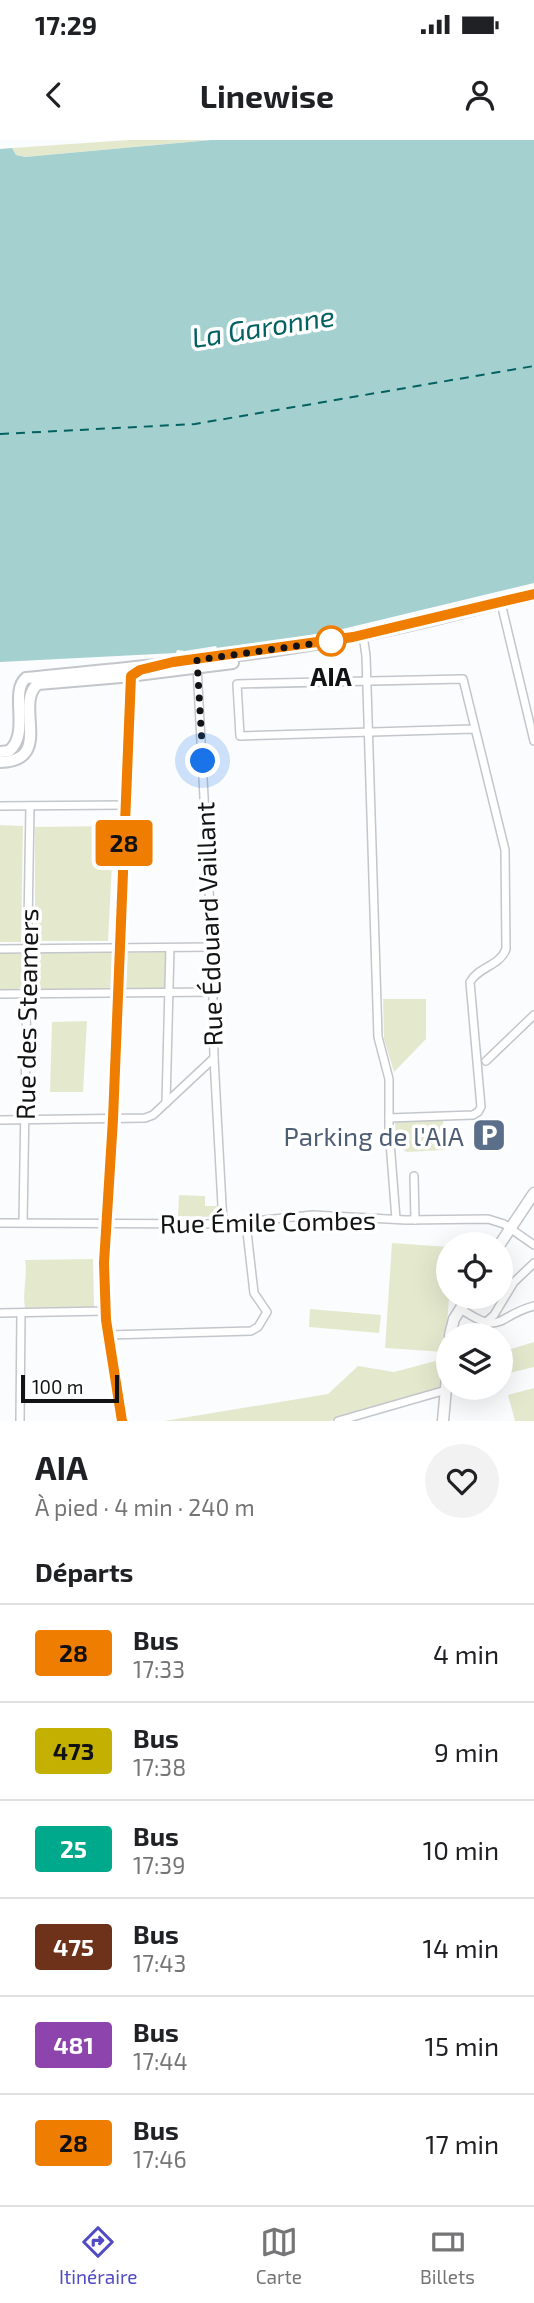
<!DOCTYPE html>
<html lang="fr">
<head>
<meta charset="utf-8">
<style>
	body { margin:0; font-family:"Exo 2",sans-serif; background:#f2f2f2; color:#202124; height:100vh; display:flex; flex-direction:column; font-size:26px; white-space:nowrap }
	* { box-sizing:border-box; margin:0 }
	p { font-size:23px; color:#757577 }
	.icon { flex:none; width:38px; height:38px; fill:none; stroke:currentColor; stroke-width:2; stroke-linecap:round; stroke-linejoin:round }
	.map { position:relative; height:1281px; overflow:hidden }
	.drawer { display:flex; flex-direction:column; background:#fff; flex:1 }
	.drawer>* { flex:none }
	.badge { padding:0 14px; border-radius:5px; font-size:24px; line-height:46px }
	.buttons { position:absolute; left:436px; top:1092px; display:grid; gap:14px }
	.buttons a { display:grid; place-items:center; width:77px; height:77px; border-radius:50%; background:#fff; box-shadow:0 7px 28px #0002; font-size:35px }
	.scale { position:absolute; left:21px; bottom:18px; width:98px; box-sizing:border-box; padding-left:7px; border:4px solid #121314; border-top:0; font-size:19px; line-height:24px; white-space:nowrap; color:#121314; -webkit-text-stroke:5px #fff; paint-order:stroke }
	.you { position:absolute; width:35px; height:35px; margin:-18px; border:5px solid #fff; border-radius:50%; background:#1a73e8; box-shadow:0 0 0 10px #1a73e833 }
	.map>.badge { position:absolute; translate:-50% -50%; box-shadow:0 0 0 4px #fff }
	h2 { padding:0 35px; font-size:26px; line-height:63px }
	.round { display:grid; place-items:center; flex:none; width:74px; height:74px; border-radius:37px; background:#f2f2f2 }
	.headline { display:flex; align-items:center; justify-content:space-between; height:119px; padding:0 35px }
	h1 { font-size:33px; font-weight:700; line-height:52px }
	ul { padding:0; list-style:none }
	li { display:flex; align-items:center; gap:21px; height:98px; padding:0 35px; border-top:2px solid #e0e0e0 }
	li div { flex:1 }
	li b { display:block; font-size:26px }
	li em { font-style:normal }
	li .badge { min-width:77px; font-weight:700; text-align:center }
	.status { display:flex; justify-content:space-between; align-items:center; height:49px; padding:0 35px; background:#fff; direction:ltr }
	.status svg { height:19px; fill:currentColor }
	header { display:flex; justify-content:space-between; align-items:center; height:91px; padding:0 35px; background:#fff; font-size:32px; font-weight:700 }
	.tab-bar { display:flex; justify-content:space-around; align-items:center; height:98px; border-top:2px solid #e0e0e0; background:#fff; font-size:19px; color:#757577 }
	.tab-bar a { display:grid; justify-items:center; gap:4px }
	.tab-bar .selected { color:#514cc3 }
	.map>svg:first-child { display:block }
	.green { fill:#e4e9ce }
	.water { fill:#a5d0d0 }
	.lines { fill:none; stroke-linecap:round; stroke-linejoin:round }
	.ferry { stroke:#036162; stroke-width:2; stroke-dasharray:9 7; stroke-linecap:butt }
	.minor-casing { stroke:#c3c6ca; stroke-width:10 }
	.tertiary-casing { stroke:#c3c6ca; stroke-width:13 }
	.secondary-casing { stroke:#c3c6ca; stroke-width:14 }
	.minor { stroke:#fff; stroke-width:7 }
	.tertiary { stroke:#fff; stroke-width:10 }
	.secondary { stroke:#fff; stroke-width:10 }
	.line-casing { stroke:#fff; stroke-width:16 }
	.line { stroke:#ee7d00; stroke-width:10 }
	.walk { stroke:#121314; stroke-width:7; stroke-dasharray:0 12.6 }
	.stop-dot { fill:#fff; stroke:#ee7d00; stroke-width:3.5 }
	.labels { text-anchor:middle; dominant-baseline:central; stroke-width:7; stroke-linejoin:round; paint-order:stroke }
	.stop-label { font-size:26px; font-weight:bold; fill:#121314; stroke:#fff }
	.street-label { font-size:26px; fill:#121314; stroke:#fff }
	.service-label { font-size:26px; fill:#4e5e75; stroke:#fff; text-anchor:end }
	.water-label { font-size:28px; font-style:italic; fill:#036162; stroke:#fff }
</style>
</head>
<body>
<div class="status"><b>17:29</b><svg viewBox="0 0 49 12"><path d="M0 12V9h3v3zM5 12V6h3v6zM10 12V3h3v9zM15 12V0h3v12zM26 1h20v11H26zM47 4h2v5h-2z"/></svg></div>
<header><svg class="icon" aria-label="back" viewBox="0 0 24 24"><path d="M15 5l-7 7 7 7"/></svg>Linewise<svg class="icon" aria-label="person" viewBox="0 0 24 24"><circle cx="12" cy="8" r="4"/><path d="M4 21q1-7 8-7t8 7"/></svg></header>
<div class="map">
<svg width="534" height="1281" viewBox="0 0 534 1281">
	<rect width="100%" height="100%" fill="#fafcfe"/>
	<g class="green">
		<polygon points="129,0 211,0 25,17 16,15 12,11 12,8"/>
		<polygon points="0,685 23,686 21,802 0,802"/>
		<polygon points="114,686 108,801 35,801 35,687"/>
		<polygon points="17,810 16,814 24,814 24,849 19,848 19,852 0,852 0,811"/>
		<polygon points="115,810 113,850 33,852 29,848 32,811"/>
		<polygon points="168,812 166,848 125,848 127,813"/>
		<polygon points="383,859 426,859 426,899 394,932 384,899"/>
		<polygon points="87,881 83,952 50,952 52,882"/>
		<polygon points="395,981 443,981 445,1010 407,1012 396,1006"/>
		<polygon points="179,1055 205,1056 205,1066 217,1066 218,1074 215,1077 178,1076"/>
		<polygon points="392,1103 448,1107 449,1157 445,1212 385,1208"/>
		<path d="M93,1119L94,1167L25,1168C22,1151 28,1136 25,1120Z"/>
		<polygon points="310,1169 381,1175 379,1193 309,1187"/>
		<polygon points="534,1202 534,1227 501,1235 501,1212"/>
		<polygon points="439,1220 443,1223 440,1250 330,1281 164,1281 328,1254 358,1226 394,1232"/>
		<polygon points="534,1248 534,1281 515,1281 508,1255"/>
	</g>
	<polygon class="water" points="211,0 534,0 534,443 330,492 218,510 216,506 185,511 177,510 176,513 0,522 0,9 12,8 16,15 25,17"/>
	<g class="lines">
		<polyline class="ferry" points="0,294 195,284 534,226"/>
		<g class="minor-casing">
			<g id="minor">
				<polyline points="501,463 534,601"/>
				<polyline points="363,495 366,516 378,897 389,939 389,989 396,1079"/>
				<polyline points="0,666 125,665"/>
				<polyline points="0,809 212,807"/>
				<polyline points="0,854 214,852"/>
				<polyline points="214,918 223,1084"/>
				<polyline points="486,921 534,875"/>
				<polyline points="166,963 170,808"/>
				<path d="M389,978L473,975L478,972L481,967L470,842C478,827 500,826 506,809L505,710L463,539L237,544L240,596L473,589"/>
				<polyline points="0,980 145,978 153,975 214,918 212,807 197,526"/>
				<polyline points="414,1036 415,1080"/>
				<polyline points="23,1082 30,666"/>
				<polyline points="0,1083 223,1084 313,1075 406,1080 488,1079 504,1084 534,1105"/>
				<path d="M461,1169C502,1197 496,1176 534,1166"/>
				<polyline points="0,1173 105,1171"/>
				<polyline points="485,1183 494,1175 514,1142 534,1123"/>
				<polyline points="109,1195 251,1191 258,1187 267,1172 254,1153 246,1083"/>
				<polyline points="20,1281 21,1173"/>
				<polyline points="338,1281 446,1250"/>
			</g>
		</g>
		<g class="tertiary-casing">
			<g id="tertiary">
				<polyline points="500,1104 534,1053"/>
				<polyline points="450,1195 454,1179 468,1157"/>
				<polyline points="122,1281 106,1180 104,1123 113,979 131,536"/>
				<polyline points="443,1281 448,1226"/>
			</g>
		</g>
		<g class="secondary-casing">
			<g id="secondary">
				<path d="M0,612L9,611C31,593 9,552 26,538C127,528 228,519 327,502C397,490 465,472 534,454"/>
				<path d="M0,622C55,621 13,563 38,544L121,537L233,523"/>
			</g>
		</g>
		<use href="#minor" class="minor"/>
		<use href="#tertiary" class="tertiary"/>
		<use href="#secondary" class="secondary"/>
	</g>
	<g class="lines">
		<g class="line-casing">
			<polyline id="line" points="122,1281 106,1180 104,1123 113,979 131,536 140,530 173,522 353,497 534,454"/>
		</g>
		<use href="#line" class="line"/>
		<polyline class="walk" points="203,621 197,520 331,501"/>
	</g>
	<defs>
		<g id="parking-square" transform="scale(1.75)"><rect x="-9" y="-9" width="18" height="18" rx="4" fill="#5c6f8a" stroke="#fff"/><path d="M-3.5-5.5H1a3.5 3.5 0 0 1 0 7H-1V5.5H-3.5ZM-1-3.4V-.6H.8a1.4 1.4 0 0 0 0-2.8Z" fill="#fff"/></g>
	</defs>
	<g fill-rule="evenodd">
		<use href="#parking-square" x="489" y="995"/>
	</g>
	<circle class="stop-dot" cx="331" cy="501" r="14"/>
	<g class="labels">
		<g class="stop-label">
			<text x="331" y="535">AIA</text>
		</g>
		<g class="street-label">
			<text transform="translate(208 784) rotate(-92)">Rue Édouard Vaillant</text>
			<text transform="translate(26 874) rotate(-89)">Rue des Steamers</text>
			<text transform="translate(268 1081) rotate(-1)">Rue Émile Combes</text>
		</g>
		<g class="service-label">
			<text x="464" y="995">Parking de l'AIA</text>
		</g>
		<g class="water-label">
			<text transform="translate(263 186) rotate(-9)">La Garonne</text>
		</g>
	</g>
</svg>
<div class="buttons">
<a><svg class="icon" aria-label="locate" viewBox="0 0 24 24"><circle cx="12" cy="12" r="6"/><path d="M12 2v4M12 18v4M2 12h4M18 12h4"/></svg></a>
<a><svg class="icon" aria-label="layers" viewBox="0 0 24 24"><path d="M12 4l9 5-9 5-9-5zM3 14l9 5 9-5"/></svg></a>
</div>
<div class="scale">100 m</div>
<div class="you" style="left:203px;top:621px"></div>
<b class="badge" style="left:124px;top:703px;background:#ee7d00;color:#111">28</b>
</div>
<section class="drawer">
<div class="headline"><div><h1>AIA</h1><p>À pied · 4 min · 240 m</p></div><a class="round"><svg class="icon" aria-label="heart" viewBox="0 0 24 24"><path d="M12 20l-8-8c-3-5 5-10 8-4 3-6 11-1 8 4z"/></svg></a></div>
<h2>Départs</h2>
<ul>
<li><span class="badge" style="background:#ee7d00;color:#111">28</span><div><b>Bus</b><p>17:33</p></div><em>4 min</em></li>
<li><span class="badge" style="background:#c4b000;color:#111">473</span><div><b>Bus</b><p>17:38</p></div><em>9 min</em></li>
<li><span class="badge" style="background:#00a98b;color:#fff">25</span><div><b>Bus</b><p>17:39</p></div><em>10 min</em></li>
<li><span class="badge" style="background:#6e321a;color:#fff">475</span><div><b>Bus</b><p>17:43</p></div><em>14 min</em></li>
<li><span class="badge" style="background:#8e44ad;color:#fff">481</span><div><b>Bus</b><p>17:44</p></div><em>15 min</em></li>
<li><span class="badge" style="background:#ee7d00;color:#111">28</span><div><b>Bus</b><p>17:46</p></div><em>17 min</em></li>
</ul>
</section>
<nav class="tab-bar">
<a class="selected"><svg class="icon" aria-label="directions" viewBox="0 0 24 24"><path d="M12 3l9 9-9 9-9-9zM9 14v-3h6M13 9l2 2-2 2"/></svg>Itinéraire</a>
<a><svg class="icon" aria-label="map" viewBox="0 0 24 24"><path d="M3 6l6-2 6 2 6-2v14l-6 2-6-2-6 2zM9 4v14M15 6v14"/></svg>Carte</a>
<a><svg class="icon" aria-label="tickets" viewBox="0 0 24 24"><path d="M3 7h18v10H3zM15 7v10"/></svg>Billets</a>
</nav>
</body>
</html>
